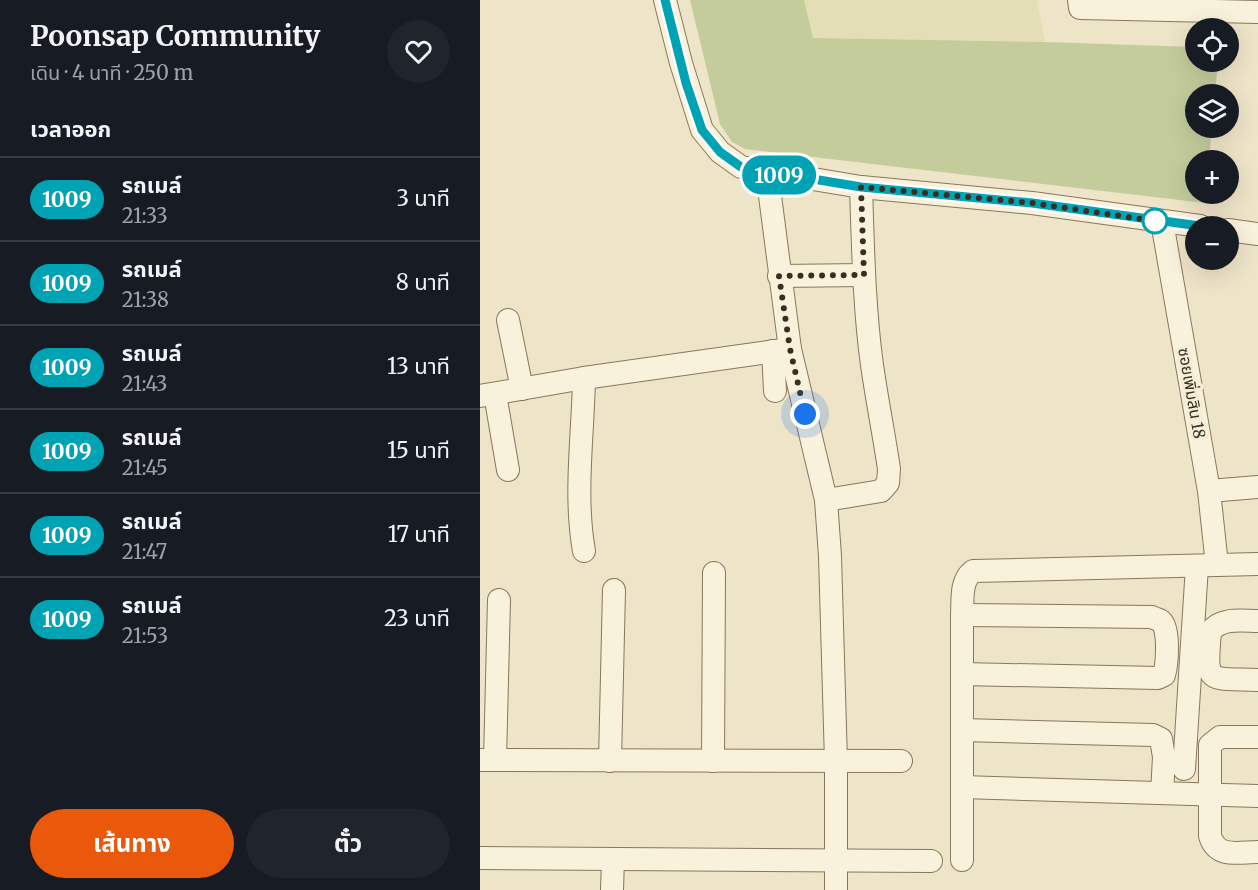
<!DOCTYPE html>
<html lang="th">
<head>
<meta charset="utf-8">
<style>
	body { margin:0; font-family:Merriweather,"Noto Sans Thai",serif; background:#20242c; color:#f1f3f6; height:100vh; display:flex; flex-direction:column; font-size:22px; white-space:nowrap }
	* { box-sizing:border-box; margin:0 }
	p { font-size:20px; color:#9ea1a6 }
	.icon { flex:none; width:33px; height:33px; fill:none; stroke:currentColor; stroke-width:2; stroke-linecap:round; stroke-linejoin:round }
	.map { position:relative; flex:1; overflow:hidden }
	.sheet { display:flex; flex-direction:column; background:#171b24; width:480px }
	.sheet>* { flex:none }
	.badge { padding:0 12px; border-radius:20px; font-size:21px; line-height:39px }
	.tools { position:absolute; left:705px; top:18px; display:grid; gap:12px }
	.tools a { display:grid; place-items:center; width:54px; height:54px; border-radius:50%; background:#171b24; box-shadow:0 6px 24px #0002; font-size:30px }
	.you { position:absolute; width:30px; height:30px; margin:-15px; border:4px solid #fff; border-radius:50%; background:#1a73e8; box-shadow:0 0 0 9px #1a73e833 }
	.map>.badge { position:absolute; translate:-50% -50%; box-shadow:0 0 0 3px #fff }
	h2 { padding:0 30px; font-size:22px; line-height:54px }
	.round { display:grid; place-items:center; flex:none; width:63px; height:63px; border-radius:32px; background:#20242c }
	.headline { display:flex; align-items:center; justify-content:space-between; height:102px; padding:0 30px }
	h1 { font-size:28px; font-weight:700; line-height:45px }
	.cta { display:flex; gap:12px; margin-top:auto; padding:12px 30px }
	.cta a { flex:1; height:69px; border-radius:36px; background:#ea580c; color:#fff; font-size:24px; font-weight:700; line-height:69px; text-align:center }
	.cta a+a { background:#20242c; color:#f1f3f6 }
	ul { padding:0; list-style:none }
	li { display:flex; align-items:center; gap:18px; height:84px; padding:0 30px; border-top:2px solid #363941 }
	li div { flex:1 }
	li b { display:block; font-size:22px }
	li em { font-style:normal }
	li .badge { min-width:66px; font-weight:700; text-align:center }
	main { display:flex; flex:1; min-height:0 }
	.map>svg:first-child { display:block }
	.farmland { fill:#e3deb5 }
	.green { fill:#c4cc9c }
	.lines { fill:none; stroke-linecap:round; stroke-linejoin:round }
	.minor-casing { stroke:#89775d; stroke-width:24 }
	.minor { stroke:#f8f1db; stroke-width:22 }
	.line-casing { stroke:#fff; stroke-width:14 }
	.line { stroke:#00a3b4; stroke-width:9 }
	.walk { stroke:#3a2e20; stroke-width:6; stroke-dasharray:0 10.8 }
	.stop-dot { fill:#fff; stroke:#00a3b4; stroke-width:3 }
	.labels { text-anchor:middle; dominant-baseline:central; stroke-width:6; stroke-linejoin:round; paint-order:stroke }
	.street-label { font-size:16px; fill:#3a2e20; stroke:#f5eed7 }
</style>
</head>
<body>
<main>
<section class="sheet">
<div class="headline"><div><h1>Poonsap Community</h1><p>เดิน · 4 นาที · 250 m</p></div><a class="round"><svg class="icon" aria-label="heart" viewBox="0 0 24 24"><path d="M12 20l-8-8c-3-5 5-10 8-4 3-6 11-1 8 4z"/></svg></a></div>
<h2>เวลาออก</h2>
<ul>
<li><span class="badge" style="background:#00a3b4;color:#fff">1009</span><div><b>รถเมล์</b><p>21:33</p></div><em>3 นาที</em></li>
<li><span class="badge" style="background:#00a3b4;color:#fff">1009</span><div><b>รถเมล์</b><p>21:38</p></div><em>8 นาที</em></li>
<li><span class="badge" style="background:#00a3b4;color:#fff">1009</span><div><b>รถเมล์</b><p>21:43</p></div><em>13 นาที</em></li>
<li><span class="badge" style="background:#00a3b4;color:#fff">1009</span><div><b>รถเมล์</b><p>21:45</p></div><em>15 นาที</em></li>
<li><span class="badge" style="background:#00a3b4;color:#fff">1009</span><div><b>รถเมล์</b><p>21:47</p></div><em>17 นาที</em></li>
<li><span class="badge" style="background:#00a3b4;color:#fff">1009</span><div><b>รถเมล์</b><p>21:53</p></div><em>23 นาที</em></li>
</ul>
<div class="cta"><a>เส้นทาง</a><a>ตั๋ว</a></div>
</section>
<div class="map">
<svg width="778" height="890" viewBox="0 0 778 890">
	<rect width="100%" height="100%" fill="#eee4c8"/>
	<polygon class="farmland" points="324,0 557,0 565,42 332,38"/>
	<polygon class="green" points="210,0 324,0 333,38 565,42 715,47 716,62 738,62 735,94 716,94 716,128 732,128 729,160 716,160 716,194 726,194 725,203 265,149 252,142 240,124"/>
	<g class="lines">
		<g class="minor-casing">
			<g id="minor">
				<polyline points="185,0 201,63 222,130 240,152 261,167 381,187 552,203 720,226"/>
				<polyline points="599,0 600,8 778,12"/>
				<polyline points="287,173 310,349 346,500 350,556 356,762 356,890"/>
				<polyline points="682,222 729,491 737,565"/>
				<polyline points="748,230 778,234"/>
				<polyline points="299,276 384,275"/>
				<polyline points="28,320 42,389"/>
				<polyline points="293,351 295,391"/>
				<path d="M104,378C103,436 94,495 104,551"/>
				<polyline points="15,394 28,470"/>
				<polyline points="0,396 104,378 310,349"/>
				<polyline points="729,491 778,487"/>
				<path d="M346,500L401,491L408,483L409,469C404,435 397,400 392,365C384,307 383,247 381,187"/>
				<path d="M778,621C762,621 741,617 730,632C725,686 728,678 778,680"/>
				<path d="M482,674L678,678L684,675C687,665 690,629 681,621C678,619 675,619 672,617L482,615"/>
				<polyline points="482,730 673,735 681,739 684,757 682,793"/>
				<path d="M778,737H740L730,745V836C737,859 759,852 778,852"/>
				<polyline points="0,760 421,761"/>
				<polyline points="15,760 19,600"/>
				<polyline points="130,761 134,590"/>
				<polyline points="233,761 234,573"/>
				<polyline points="704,769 717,566"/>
				<polyline points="482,787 778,796"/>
				<polyline points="0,858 451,861"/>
				<path d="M482,860V615C483,600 480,581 493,571L778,564"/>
				<polyline points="132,890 133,859"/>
			</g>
		</g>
		<use href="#minor" class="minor"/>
	</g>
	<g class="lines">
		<g class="line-casing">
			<polyline id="line" points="185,0 206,83 222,130 240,152 261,167 381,187 552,203 720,226"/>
		</g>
		<use href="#line" class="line"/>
		<polyline class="walk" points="325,414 310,349 299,276 384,275 381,187 552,203 675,221"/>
	</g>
	<circle class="stop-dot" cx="675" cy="221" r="12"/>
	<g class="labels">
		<g class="street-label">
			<text transform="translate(712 393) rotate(80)">ซอยเพิ่มสิน 18</text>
		</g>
	</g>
</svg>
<div class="tools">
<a><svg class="icon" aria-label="locate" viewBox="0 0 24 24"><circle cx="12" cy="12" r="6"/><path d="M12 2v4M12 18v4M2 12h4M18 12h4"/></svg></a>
<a><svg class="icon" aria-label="layers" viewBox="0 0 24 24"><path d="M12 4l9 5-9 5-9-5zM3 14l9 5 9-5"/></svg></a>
<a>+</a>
<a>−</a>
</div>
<div class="you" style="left:325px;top:414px"></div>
<b class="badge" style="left:299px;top:175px;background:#00a3b4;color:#fff">1009</b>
</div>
</main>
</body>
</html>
